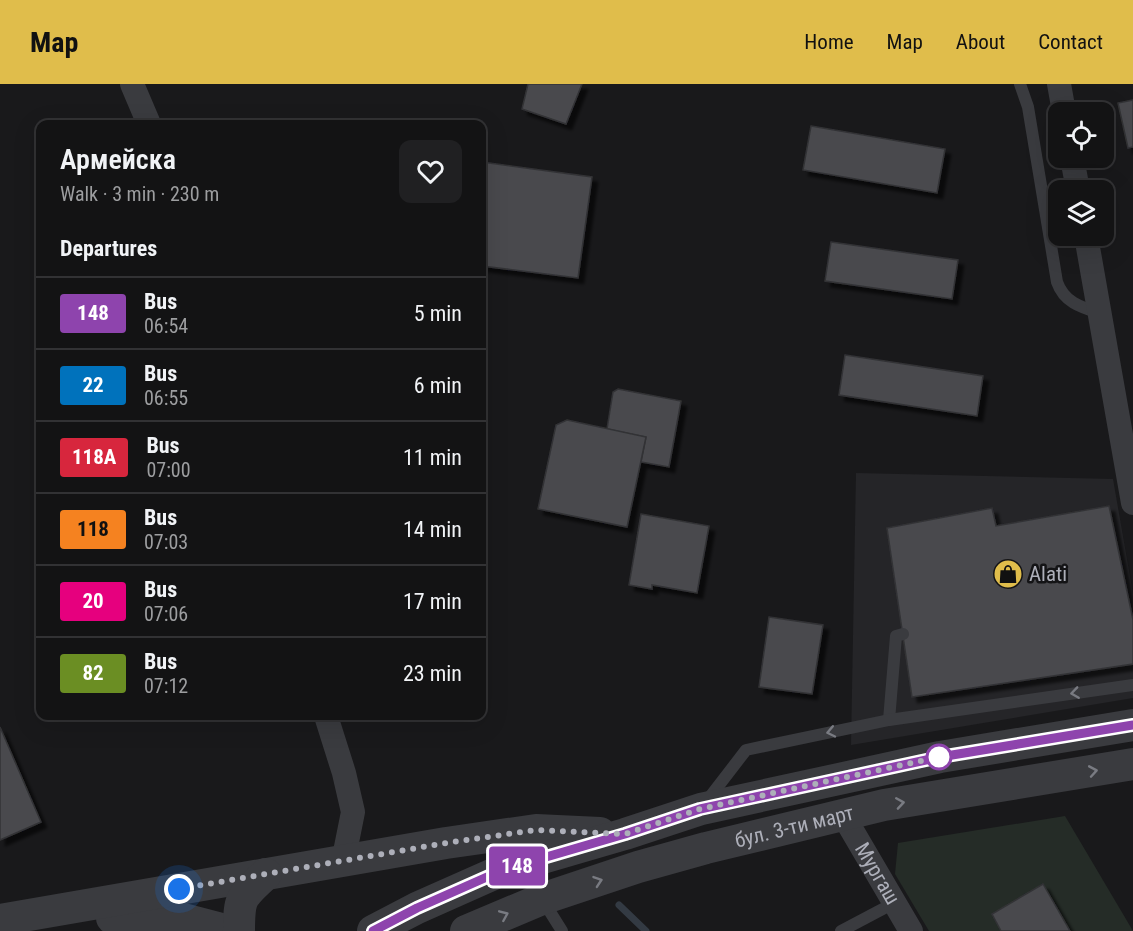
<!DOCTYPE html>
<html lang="en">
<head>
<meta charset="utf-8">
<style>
	body { margin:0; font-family:"Roboto Condensed",sans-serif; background:#202022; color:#f1f3f6; height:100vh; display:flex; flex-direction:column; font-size:22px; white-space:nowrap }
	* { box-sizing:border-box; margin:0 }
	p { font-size:20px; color:#9d9ea0 }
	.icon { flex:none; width:33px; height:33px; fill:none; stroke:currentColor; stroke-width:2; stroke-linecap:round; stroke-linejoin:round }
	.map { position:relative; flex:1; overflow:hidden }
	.panel { position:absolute; left:36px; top:36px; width:450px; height:600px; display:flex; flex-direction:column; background:#131314; border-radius:12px; box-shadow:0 6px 24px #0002,0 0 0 2px #323234 }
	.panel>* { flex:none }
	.badge { padding:0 12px; border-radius:4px; font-size:21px; line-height:39px }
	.controls { position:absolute; left:1048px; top:18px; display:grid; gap:12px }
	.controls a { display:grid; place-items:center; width:66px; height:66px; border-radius:12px; background:#131314; box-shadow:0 6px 24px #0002,0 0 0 2px #323234; font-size:30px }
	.you { position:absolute; width:30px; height:30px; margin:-15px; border:4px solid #fff; border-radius:50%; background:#1a73e8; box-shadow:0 0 0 9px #1a73e833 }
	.map>.badge { position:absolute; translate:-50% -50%; box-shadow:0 0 0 3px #fff }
	h2 { padding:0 24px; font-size:22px; line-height:54px }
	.round { display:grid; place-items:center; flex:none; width:63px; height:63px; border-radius:12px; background:#202022 }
	.overview { display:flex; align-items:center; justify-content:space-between; height:102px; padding:0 24px }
	h1 { font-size:28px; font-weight:600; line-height:45px }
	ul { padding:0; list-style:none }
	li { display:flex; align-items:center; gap:18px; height:72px; padding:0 24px; border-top:2px solid #323234 }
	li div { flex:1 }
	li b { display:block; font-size:22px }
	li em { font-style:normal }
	li .badge { min-width:66px; font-weight:700; text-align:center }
	header { display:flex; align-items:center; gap:36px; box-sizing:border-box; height:84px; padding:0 30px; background:#e0bd4b; color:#111 }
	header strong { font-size:28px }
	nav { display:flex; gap:33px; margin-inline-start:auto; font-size:21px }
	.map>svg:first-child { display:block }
	.built { fill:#252528 }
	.green { fill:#252c27 }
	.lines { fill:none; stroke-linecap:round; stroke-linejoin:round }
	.stream { stroke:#333a43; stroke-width:7 }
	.building { fill:#48494d; stroke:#333336; stroke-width:1.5; filter:url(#shadow) }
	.service { stroke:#3a3b3f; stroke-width:12 }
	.minor { stroke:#3a3b3f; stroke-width:24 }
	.tertiary { stroke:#3a3b3f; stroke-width:32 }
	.oneway { stroke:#797b82 }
	.line-casing { stroke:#fff; stroke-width:14 }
	.line { stroke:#8e44ad; stroke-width:9 }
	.walk { stroke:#adafb9; stroke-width:6; stroke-dasharray:0 10.8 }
	.stop-dot { fill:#fff; stroke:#8e44ad; stroke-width:3 }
	.labels { text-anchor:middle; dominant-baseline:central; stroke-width:5; stroke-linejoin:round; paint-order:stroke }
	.poi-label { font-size:21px; fill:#adafb9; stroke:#141416; text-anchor:start }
	.street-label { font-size:21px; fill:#adafb9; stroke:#141416 }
</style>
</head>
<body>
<header>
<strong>Map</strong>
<nav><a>Home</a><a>Map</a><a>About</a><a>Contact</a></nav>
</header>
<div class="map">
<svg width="1133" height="847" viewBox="0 0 1133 847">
	<defs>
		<filter id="shadow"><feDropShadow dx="5.5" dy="5.5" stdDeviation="1.5" flood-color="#0009"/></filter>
	</defs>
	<rect width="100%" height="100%" fill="#19191b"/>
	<polygon class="built" points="856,389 1113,395 1133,510 1133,614 851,661"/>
	<polygon class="green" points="1065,732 1133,847 929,847 895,790 898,759"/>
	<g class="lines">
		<polyline class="stream" points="619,821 646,847"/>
	</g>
	<g class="building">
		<polygon points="528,0 582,0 566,40 522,25"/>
		<polygon points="1133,16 1133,63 1128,64 1118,19"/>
		<polygon points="811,42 945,65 937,109 803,86"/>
		<polygon points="482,78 592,93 578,194 482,182"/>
		<polygon points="831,158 958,176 952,215 825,197"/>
		<polygon points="845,271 983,292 977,332 839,311"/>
		<polygon points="618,305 681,317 669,383 641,378 646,353 607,345 613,308"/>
		<polygon points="567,336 646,353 627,443 538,425 556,341"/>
		<polygon points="1109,422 1133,536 1133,580 912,613 887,444 992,424 996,442"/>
		<polygon points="641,430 709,442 697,509 652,501 652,505 629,501"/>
		<polygon points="769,533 823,541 812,610 759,603"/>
		<polygon points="0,643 41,738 0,756"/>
		<polygon points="1043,800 1070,847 1001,847 992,830"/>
	</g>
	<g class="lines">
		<g class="service">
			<path d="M1020,0L1028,23L1057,198C1064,218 1080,223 1099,229"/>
			<polyline points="889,636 896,552 903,550"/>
			<polyline points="706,718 746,666 889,636 1133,601"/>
			<polyline points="542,815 562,847"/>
			<polyline points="841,847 894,819"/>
		</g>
		<g class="minor">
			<polyline points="132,0 149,40"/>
			<polyline points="1059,0 1064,28"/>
			<polyline points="1072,74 1078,106"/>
			<polyline points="1086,152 1133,419"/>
			<polyline points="326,632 344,689 353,728 343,778"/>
			<path id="s1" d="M843,731L911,847"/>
		</g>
		<g class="tertiary">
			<polyline points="112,834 168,831 229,847"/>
			<polyline points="0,836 446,759 536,746 600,749"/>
			<path d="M239,847C239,813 241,813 266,790"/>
			<polyline points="373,847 417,824 505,785 625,750 701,725 940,673 1133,641"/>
			<path id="s2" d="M466,847L542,815L638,783L706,764L884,721L1133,680"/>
		</g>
	</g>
	<defs><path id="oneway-chevron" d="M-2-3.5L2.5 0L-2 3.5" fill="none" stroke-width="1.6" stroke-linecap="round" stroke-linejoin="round" transform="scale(1.5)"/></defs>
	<g class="oneway">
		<use href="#oneway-chevron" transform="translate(1075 609) rotate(172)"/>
		<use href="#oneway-chevron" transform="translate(831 648) rotate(168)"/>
		<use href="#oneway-chevron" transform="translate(1093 687) rotate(-10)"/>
		<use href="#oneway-chevron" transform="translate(900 719) rotate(-9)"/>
		<use href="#oneway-chevron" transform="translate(598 797) rotate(-19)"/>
		<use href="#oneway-chevron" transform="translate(504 831) rotate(-23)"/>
	</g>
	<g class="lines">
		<g class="line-casing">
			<polyline id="line" points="373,847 417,824 505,785 625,750 700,725 940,673 1133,641"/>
		</g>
		<use href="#line" class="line"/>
		<polyline class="walk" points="179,805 446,759 536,746 625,750 700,725 939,673"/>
	</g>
	<defs>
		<g id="shop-disc" transform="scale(1.5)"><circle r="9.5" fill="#e0bd4b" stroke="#141416"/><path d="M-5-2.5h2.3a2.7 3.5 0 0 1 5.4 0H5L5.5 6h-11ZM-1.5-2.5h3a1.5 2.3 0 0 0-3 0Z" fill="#111"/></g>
	</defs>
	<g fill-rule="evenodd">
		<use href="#shop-disc" x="1008" y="490"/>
	</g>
	<circle class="stop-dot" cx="939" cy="673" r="12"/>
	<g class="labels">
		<g class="poi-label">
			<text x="1029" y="490">Alati</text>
		</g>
		<g class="street-label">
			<text stroke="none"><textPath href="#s2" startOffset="345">бул. 3-ти март</textPath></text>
			<text stroke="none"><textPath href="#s1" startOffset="68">Мургаш</textPath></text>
		</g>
	</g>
</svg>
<div class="controls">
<a><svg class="icon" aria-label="locate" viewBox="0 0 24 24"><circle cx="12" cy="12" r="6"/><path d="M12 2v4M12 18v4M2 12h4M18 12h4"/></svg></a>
<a><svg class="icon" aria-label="layers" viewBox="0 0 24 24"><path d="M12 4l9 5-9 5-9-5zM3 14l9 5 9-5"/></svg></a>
</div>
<div class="you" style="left:179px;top:805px"></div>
<b class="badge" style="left:517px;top:782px;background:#8e44ad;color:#fff">148</b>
<section class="panel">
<div class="overview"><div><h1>Армейска</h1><p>Walk · 3 min · 230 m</p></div><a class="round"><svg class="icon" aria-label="heart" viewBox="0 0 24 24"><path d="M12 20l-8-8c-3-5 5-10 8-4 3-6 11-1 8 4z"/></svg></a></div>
<h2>Departures</h2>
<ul>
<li><span class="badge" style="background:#8e44ad;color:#fff">148</span><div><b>Bus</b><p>06:54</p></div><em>5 min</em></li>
<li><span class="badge" style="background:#0072bc;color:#fff">22</span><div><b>Bus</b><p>06:55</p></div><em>6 min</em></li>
<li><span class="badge" style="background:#d7263d;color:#fff">118А</span><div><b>Bus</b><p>07:00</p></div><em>11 min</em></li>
<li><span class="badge" style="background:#f58220;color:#111">118</span><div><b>Bus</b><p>07:03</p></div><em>14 min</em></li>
<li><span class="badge" style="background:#e6007e;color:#fff">20</span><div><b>Bus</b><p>07:06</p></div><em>17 min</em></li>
<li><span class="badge" style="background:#6b8e23;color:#fff">82</span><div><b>Bus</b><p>07:12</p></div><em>23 min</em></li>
</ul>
</section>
</div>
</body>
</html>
